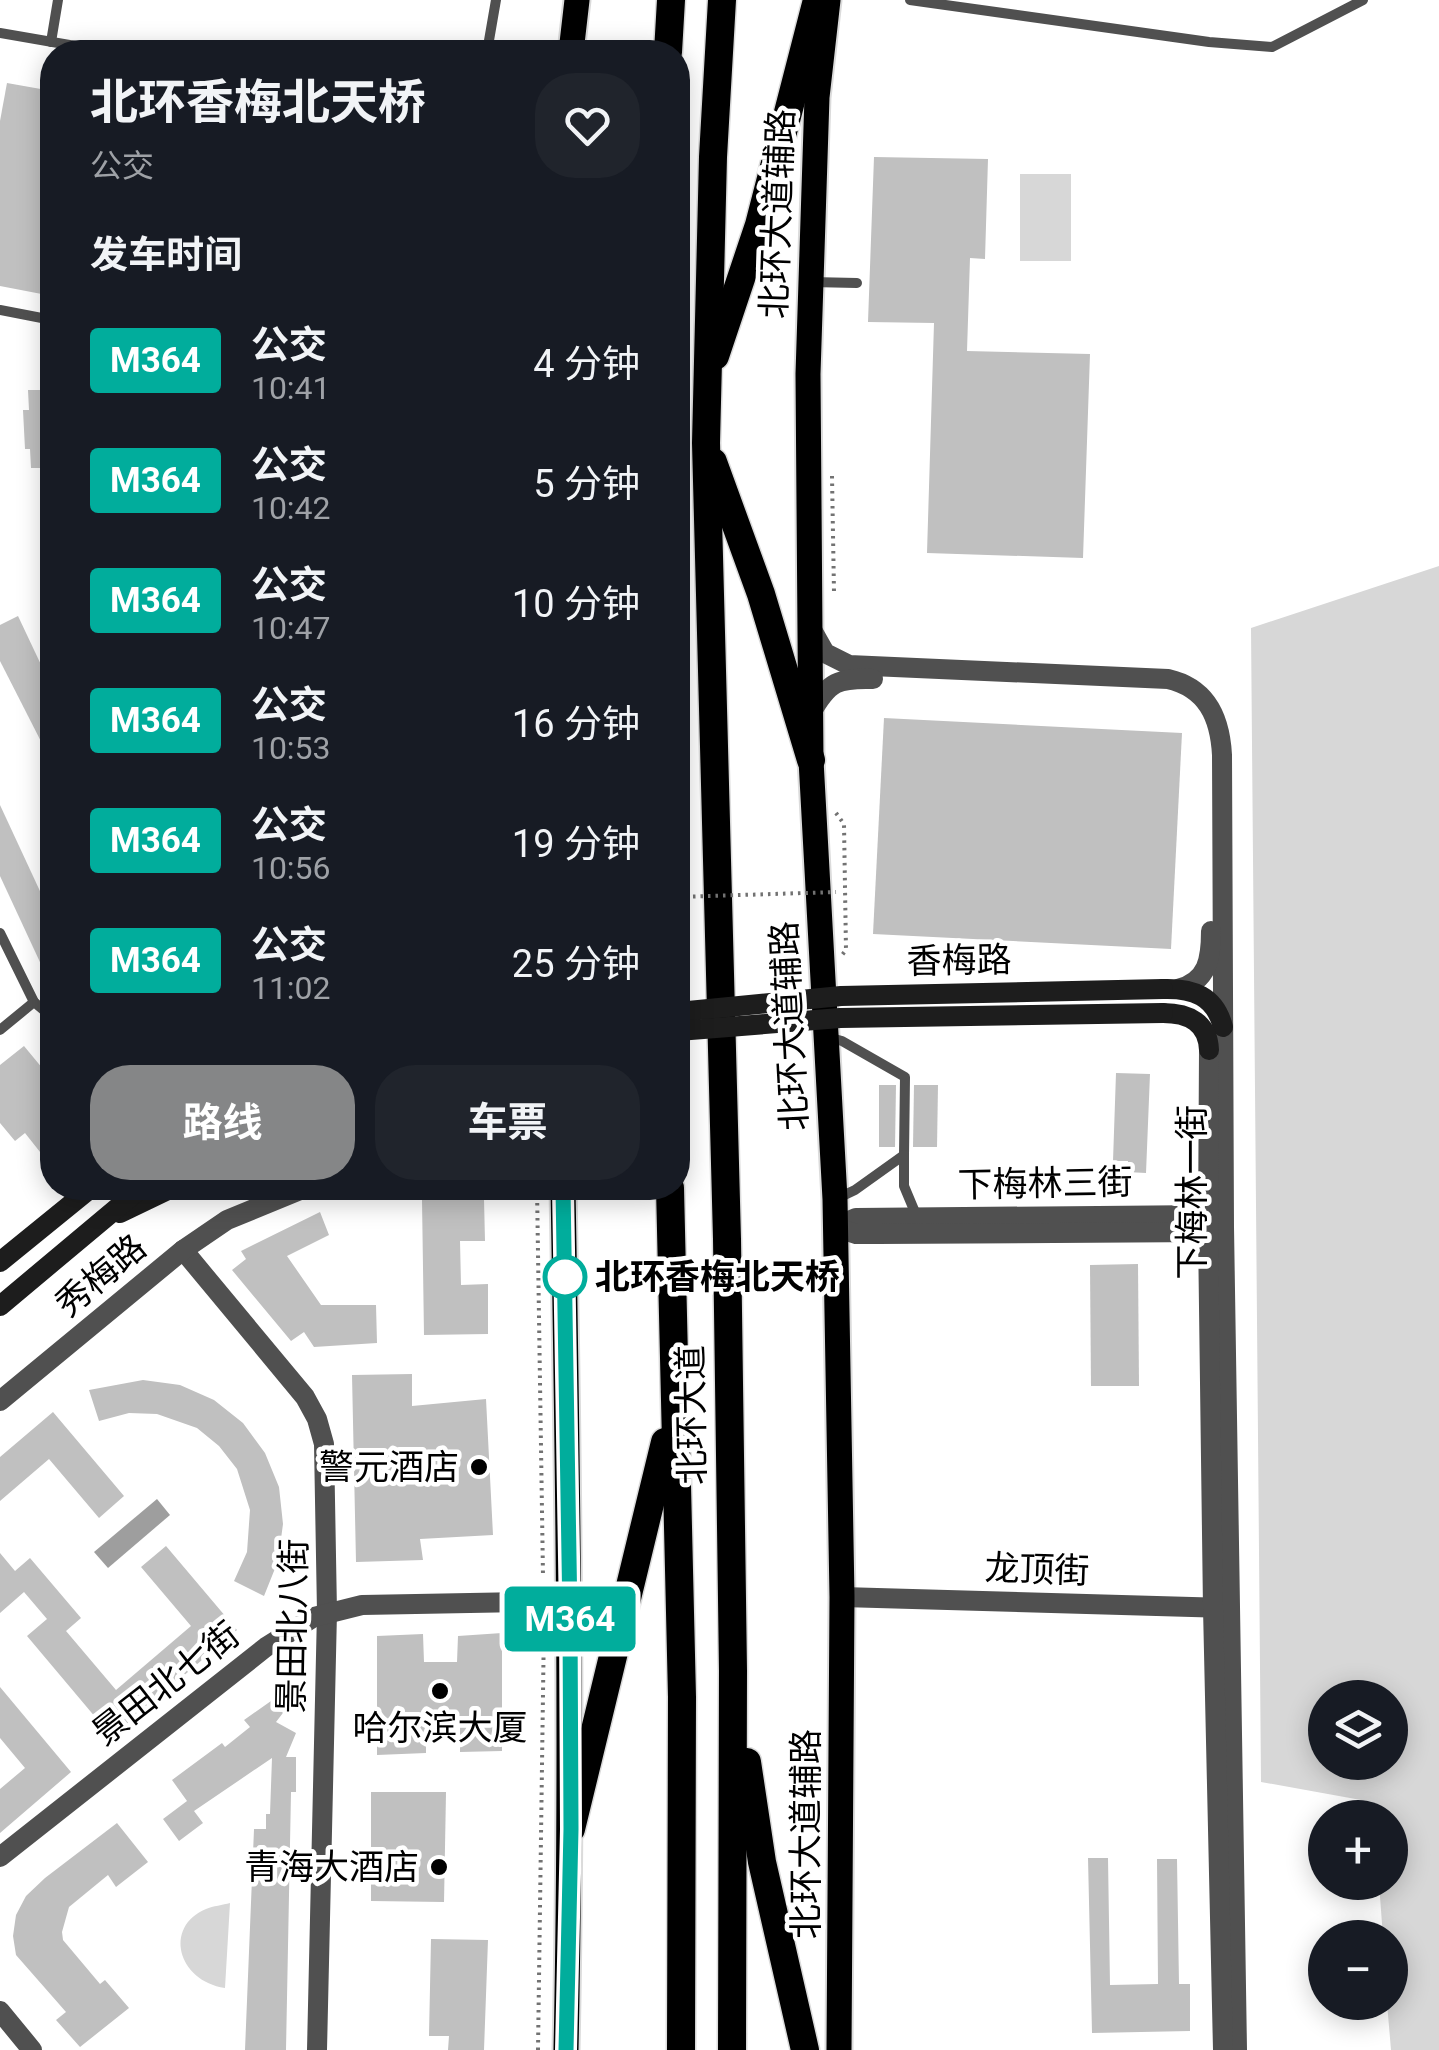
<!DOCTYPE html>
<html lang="zh">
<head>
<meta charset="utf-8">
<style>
	body { margin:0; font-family:Roboto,"Noto Sans SC",sans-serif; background:#20242c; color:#f1f3f6; height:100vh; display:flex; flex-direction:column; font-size:38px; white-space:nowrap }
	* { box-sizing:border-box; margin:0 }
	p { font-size:32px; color:#9ea1a6 }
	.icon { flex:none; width:55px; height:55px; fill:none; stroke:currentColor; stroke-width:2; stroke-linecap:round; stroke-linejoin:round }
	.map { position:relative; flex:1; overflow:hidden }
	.side { position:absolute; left:40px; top:40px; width:650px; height:1160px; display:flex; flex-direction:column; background:#171b24; border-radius:40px; box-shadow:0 5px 25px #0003 }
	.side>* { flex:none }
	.badge { padding:0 20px; border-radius:8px; font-size:35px; line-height:65px }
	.buttons { position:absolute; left:1308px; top:1680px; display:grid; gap:20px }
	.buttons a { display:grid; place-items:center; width:100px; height:100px; border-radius:50%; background:#171b24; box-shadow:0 5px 25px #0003; font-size:50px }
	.map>.badge { position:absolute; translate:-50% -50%; box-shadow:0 0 0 5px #fff }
	h2 { padding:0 50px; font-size:38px; line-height:90px }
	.round { display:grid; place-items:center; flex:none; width:105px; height:105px; border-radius:40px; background:#20242c }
	.headline { display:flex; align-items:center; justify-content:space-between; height:170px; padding:0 50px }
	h1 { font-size:48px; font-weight:700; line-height:75px }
	.cta { display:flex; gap:20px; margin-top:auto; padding:20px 50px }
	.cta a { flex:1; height:115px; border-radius:40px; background:#858687; color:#fff; font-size:40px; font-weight:700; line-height:115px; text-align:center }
	.cta a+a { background:#20242c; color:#f1f3f6 }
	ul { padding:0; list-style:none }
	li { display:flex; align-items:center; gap:30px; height:120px; padding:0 50px }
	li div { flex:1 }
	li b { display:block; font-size:38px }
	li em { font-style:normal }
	li .badge { min-width:110px; font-weight:700; text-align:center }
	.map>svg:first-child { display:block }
	.green { fill:#d7d7d7; fill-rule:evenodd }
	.water { fill:#9e9e9e }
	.building { fill:#c0c0c0 }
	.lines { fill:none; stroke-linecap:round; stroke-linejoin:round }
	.primary-casing { stroke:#dbdbdb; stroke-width:29 }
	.trunk-casing { stroke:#dbdbdb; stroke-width:31 }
	.path { stroke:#727272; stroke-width:4; stroke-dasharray:2.5 5; stroke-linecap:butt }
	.service { stroke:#505050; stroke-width:10 }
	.minor { stroke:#505050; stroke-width:20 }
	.tertiary { stroke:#505050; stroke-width:20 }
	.secondary { stroke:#1d1d1d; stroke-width:20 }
	.primary { stroke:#000; stroke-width:25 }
	.trunk { stroke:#000; stroke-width:28 }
	.path-bridge { stroke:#727272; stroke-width:4; stroke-dasharray:2.5 5; stroke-linecap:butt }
	.secondary-bridge { stroke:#1d1d1d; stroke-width:20 }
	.line-casing { stroke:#fff; stroke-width:22 }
	.line { stroke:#01ad9c; stroke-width:15 }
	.stop-dot { fill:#fff; stroke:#01ad9c; stroke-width:5 }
	.poi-dot { fill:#000; stroke:#fff; stroke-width:4 }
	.labels { text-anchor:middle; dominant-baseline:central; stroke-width:9; stroke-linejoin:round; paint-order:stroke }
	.street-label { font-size:35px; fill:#000; stroke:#fff }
	.stop-label { font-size:35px; font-weight:bold; fill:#000; stroke:#fff; text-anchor:start }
	.poi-label { font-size:35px; fill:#000; stroke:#fff; text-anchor:end }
</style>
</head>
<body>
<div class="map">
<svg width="1439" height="2050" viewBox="0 0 1439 2050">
	<rect width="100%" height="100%" fill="#fff"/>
	<g class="green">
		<rect x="1020" y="174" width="51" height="87"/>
		<path d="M1439,566V2050H1391L1387,2003L1390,2002V1938L1383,1937L1379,1883L1390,1882V1818L1374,1817L1372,1802L1261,1782L1251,628ZM1325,1698H1390V1762H1325Z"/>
		<path d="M230,1903L225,1988C178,1981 163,1927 206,1909C213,1906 223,1905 230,1903Z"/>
	</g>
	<polygon class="water" points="157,1499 170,1515 108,1568 94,1552"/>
	<g class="building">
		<polygon points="7,83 52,91 52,296 0,286 0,121"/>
		<polygon points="874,157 988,159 985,259 970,258 967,351 1090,354 1083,558 927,553 934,323 868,322"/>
		<polygon points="28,390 52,390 52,468 31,468 30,449 25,449 23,410 29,410"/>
		<polygon points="18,616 52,688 52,763 0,661 0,625"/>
		<polygon points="884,718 1182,733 1171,949 873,934"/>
		<polygon points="0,805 52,917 52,988 0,876"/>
		<polygon points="24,1046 43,1069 52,1062 52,1150 44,1157 25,1133 15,1141 0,1123 0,1065"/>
		<polygon points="1116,1073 1150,1074 1146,1173 1127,1172 1128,1161 1113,1161"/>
		<polygon points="879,1085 896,1085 895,1147 879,1147"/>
		<polygon points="914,1085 938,1085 937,1147 913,1147"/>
		<polygon points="484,1199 485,1241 460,1241 461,1285 488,1284 488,1334 424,1335 422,1200"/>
		<polygon points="320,1212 329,1235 287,1256 321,1305 376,1305 377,1343 314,1347 304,1332 291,1341 232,1270 246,1259 241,1251"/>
		<polygon points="1138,1264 1139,1386 1091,1386 1090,1265"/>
		<polygon points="412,1374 412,1406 486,1399 493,1535 420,1539 423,1560 356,1562 352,1375"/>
		<polygon points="143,1380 180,1385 214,1400 243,1423 265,1453 279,1487 283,1524 278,1561 264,1596 234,1581 247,1552 250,1510 237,1469 219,1446 197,1428 157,1414 129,1413 99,1421 89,1390"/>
		<polygon points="53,1412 124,1496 99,1518 49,1459 0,1501 0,1457"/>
		<polygon points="166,1546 237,1630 112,1737 27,1636 47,1619 24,1592 0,1613 0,1553 15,1571 30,1558 81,1618 66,1631 116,1690 191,1626 141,1567"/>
		<polygon points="502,1633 502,1751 460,1752 460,1720 426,1721 426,1753 377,1755 377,1636 423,1634 424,1662 457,1662 458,1636"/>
		<polygon points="0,1687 71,1772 0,1833 0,1789 25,1768 0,1738"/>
		<polygon points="271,1701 286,1709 276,1722 296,1733 286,1757 296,1757 296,1792 291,1792 286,2050 245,2050 254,1829 266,1829 266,1814 270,1814 272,1758 194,1811 203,1823 179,1841 163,1819 187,1801 172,1780 222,1743 225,1747 250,1727 244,1720"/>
		<polygon points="371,1792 446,1792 444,1902 371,1901"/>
		<polygon points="117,1823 148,1862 116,1887 108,1875 69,1907 62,1932 63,1940 100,1984 105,1980 129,2008 80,2047 56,2020 66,2012 16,1955 13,1936 16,1915 26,1896 45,1878"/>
		<polygon points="1088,1858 1108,1858 1110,1985 1158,1984 1157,1859 1177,1859 1179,1984 1190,1984 1190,2031 1092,2033"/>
		<polygon points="431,1939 488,1940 484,2050 448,2050 449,2036 429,2036"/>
	</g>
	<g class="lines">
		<g class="primary-casing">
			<g id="primary">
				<polyline points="828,0 817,97 808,374 811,760 835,1199 842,1597 839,2050"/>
				<polyline points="571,52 577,0"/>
				<path d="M563,1188C568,1475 572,1762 566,2050"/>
			</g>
		</g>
		<g class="trunk-casing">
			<g id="trunk">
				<polyline points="722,0 713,157 706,443 727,1239 733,1671 732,2050"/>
				<polyline points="668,52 671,0"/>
				<polyline points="715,356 759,225 817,0"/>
				<polyline points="713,462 761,594 811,760"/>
				<polyline points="670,1188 682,1697 681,2050"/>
				<polyline points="747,1762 762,1862 805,2050"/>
				<polyline points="571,1829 665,1442"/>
			</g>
		</g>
		<g class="path">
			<polyline points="832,476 834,592"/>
			<polyline points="836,813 844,824 846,950 842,955"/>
			<polyline points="537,1188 543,1576"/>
			<polyline points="538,2050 544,1623"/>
		</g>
		<g class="service">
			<polyline points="910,0 1209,42 1272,47 1363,0"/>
			<polyline points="0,33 110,52"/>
			<polyline points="51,42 58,0"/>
			<polyline points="487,52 496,0"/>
			<polyline points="811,282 857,283"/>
			<polyline points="0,310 52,320"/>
			<polyline points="0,933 34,1002"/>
			<polyline points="0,1030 34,1002 52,1017"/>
			<polyline points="827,1037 842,1041 905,1077 904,1155 855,1190 836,1199"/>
			<polyline points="904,1155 904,1186 917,1217"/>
		</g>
		<g class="minor">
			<polyline points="835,1227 856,1218 1208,1215 1222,1226"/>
			<polyline points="835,1227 856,1234 877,1234 1208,1232 1221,1227"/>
			<polyline points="183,1250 305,1397 317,1419 324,1444 327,1612 317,2050"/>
			<polyline points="0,1401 183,1250 227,1220 305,1188"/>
			<polyline points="842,1597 1227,1608"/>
			<polyline points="0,1857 266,1647 314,1617 362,1605 570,1601"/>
			<polyline points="0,2011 32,2050"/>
		</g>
		<g class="tertiary">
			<path d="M812,630L825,653L849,665L1168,679C1207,688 1220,717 1222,755L1224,1227L1237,2050"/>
			<path d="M811,713C829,681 838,678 873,679"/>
			<path d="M1178,989C1208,981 1211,959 1211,931"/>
			<polyline points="1209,1050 1208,1232 1213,1608 1223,2050"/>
		</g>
		<g class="secondary">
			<path d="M1163,989C1193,988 1215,996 1223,1027"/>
			<path d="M1163,1013C1189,1013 1208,1023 1209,1050"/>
			<polyline points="120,1213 172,1188"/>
			<polyline points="0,1262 91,1188"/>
			<polyline points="0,1306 141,1188"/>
		</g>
		<use href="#primary" class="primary"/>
		<use href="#trunk" class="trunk"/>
		<polyline class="path-bridge" points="678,897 836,892"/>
		<g class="secondary-bridge">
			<polyline points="678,1012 841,996 1163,989"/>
			<polyline points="678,1031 840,1018 1163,1013"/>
		</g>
	</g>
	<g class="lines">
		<g class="line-casing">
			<polyline id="line" points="563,1188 570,1618 571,1829 566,2050"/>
		</g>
		<use href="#line" class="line"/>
	</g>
	<circle class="stop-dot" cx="565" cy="1277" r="20"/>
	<g class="poi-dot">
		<circle cx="479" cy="1467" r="10"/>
		<circle cx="440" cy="1691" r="10"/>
		<circle cx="439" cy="1867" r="10"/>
	</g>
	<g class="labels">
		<g class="street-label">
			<text transform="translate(778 214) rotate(-88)">北环大道辅路</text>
			<text transform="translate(959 961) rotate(-1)">香梅路</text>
			<text transform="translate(790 1026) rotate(-93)">北环大道辅路</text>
			<text transform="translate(1045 1184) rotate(-1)">下梅林三街</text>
			<text transform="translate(1192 1192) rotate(-90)">下梅林一街</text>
			<text transform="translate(101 1276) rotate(-40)">秀梅路</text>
			<text transform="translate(692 1415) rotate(-91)">北环大道</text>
			<text transform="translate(1037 1570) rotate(2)">龙顶街</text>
			<text transform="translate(293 1626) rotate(-89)">景田北八街</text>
			<text transform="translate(166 1684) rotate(-38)">景田北七街</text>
			<text transform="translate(806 1834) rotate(-90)">北环大道辅路</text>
		</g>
		<g class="stop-label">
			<text x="595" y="1277">北环香梅北天桥</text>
		</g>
		<g class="poi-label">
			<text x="459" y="1467">警元酒店</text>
			<text x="440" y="1728" text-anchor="middle">哈尔滨大厦</text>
			<text x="419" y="1867">青海大酒店</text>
		</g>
	</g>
</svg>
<div class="buttons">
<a><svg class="icon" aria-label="layers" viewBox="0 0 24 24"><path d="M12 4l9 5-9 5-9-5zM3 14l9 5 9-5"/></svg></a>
<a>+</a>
<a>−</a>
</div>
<b class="badge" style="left:570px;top:1619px;background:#01ad9c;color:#fff">M364</b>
<section class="side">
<div class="headline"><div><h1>北环香梅北天桥</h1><p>公交</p></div><a class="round"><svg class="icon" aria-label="heart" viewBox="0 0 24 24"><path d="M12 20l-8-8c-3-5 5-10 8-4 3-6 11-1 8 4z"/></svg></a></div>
<h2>发车时间</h2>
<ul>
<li><span class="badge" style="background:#01ad9c;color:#fff">M364</span><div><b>公交</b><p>10:41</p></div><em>4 分钟</em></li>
<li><span class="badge" style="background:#01ad9c;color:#fff">M364</span><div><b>公交</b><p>10:42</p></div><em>5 分钟</em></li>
<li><span class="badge" style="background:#01ad9c;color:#fff">M364</span><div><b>公交</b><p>10:47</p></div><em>10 分钟</em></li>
<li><span class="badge" style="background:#01ad9c;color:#fff">M364</span><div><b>公交</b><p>10:53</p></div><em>16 分钟</em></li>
<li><span class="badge" style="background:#01ad9c;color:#fff">M364</span><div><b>公交</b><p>10:56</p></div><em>19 分钟</em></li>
<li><span class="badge" style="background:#01ad9c;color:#fff">M364</span><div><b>公交</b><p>11:02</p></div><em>25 分钟</em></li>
</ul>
<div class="cta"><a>路线</a><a>车票</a></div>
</section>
</div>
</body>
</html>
